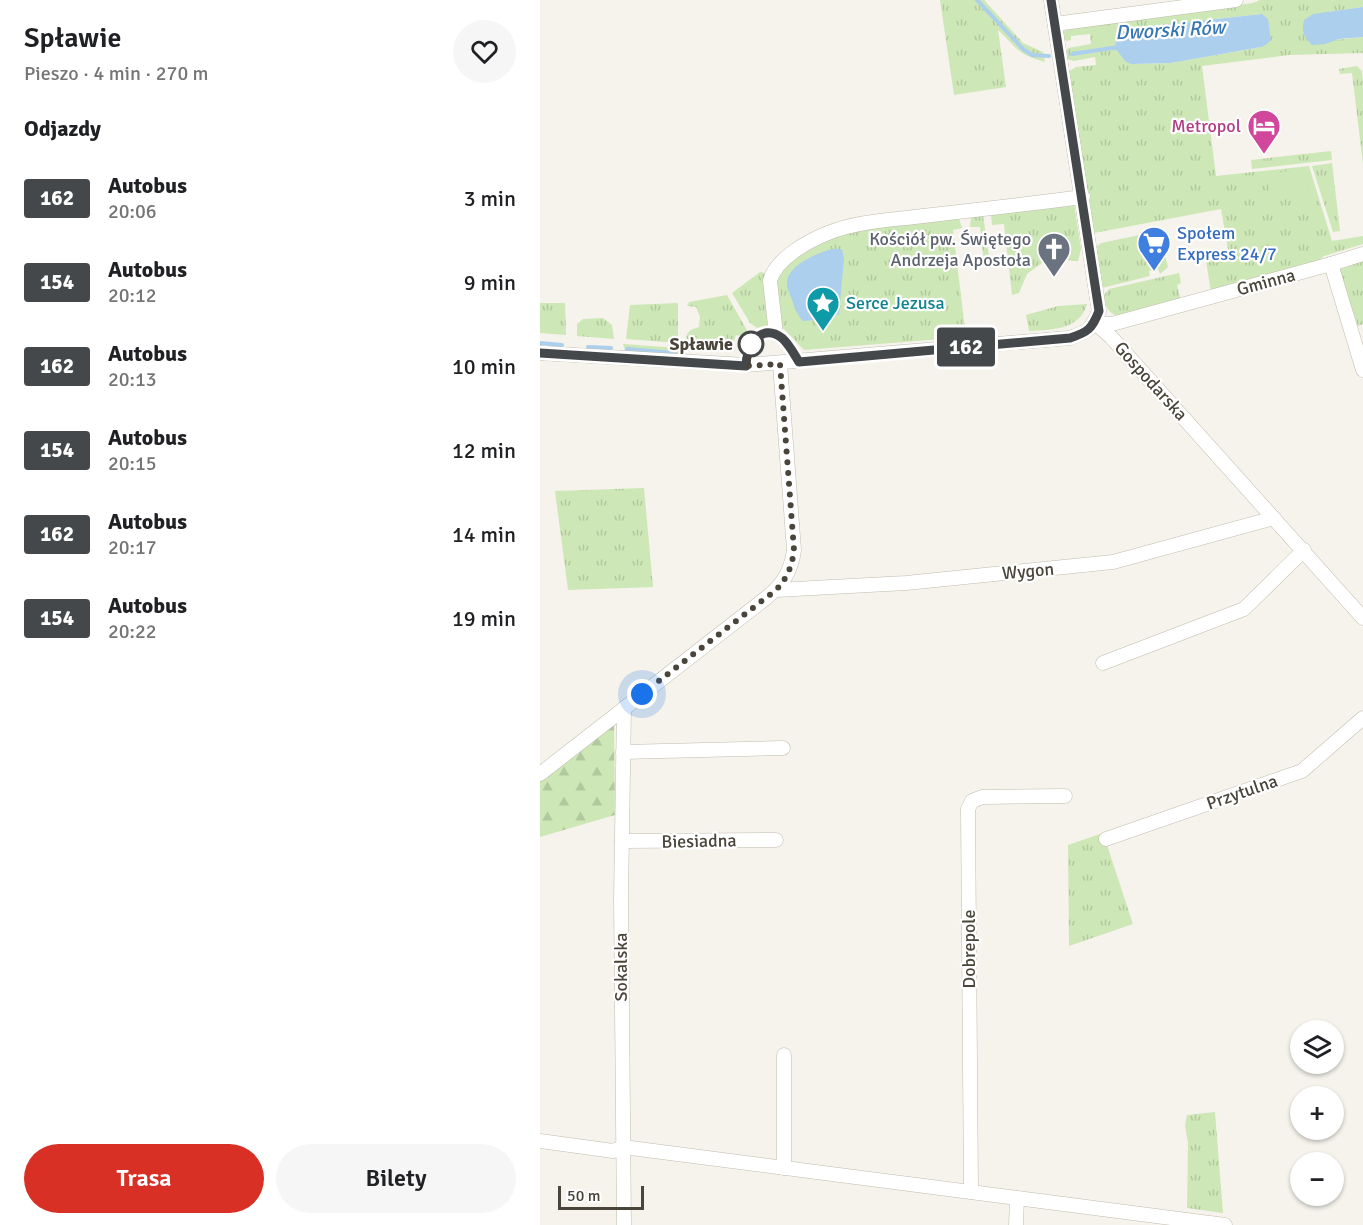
<!DOCTYPE html>
<html lang="pl">
<head>
<meta charset="utf-8">
<style>
	body { margin:0; font-family:Signika,sans-serif; background:#f6f6f6; color:#202124; height:100vh; display:flex; flex-direction:column; font-size:22px; white-space:nowrap }
	* { box-sizing:border-box; margin:0 }
	p { font-size:20px; color:#757577 }
	.icon { flex:none; width:33px; height:33px; fill:none; stroke:currentColor; stroke-width:2; stroke-linecap:round; stroke-linejoin:round }
	.map { position:relative; flex:1; overflow:hidden }
	.side { display:flex; flex-direction:column; background:#fff; width:540px }
	.side>* { flex:none }
	.badge { padding:0 12px; border-radius:4px; font-size:21px; line-height:39px }
	.tools { position:absolute; left:750px; top:1020px; display:grid; gap:12px }
	.tools a { display:grid; place-items:center; width:54px; height:54px; border-radius:50%; background:#fff; box-shadow:0 2px 4px #0004; font-size:30px }
	.scale { position:absolute; left:18px; bottom:15px; width:86px; box-sizing:border-box; padding-left:6px; border:3px solid #4a453a; border-top:0; font-size:16px; line-height:21px; white-space:nowrap; color:#4a453a; -webkit-text-stroke:4px #fff; paint-order:stroke }
	.you { position:absolute; width:30px; height:30px; margin:-15px; border:4px solid #fff; border-radius:50%; background:#1a73e8; box-shadow:0 0 0 9px #1a73e833 }
	.map>.badge { position:absolute; translate:-50% -50%; box-shadow:0 0 0 3px #fff }
	h2 { padding:0 24px; font-size:22px; line-height:54px }
	.round { display:grid; place-items:center; flex:none; width:63px; height:63px; border-radius:32px; background:#f6f6f6 }
	.headline { display:flex; align-items:center; justify-content:space-between; height:102px; padding:0 24px }
	h1 { font-size:28px; font-weight:600; line-height:45px }
	.primary-button { display:flex; gap:12px; margin-top:auto; padding:12px 24px }
	.primary-button a { flex:1; height:69px; border-radius:36px; background:#d93025; color:#fff; font-size:24px; font-weight:600; line-height:69px; text-align:center }
	.primary-button a+a { background:#f6f6f6; color:#202124 }
	ul { padding:0; list-style:none }
	li { display:flex; align-items:center; gap:18px; height:84px; padding:0 24px }
	li div { flex:1 }
	li b { display:block; font-size:22px }
	li em { font-style:normal }
	li .badge { min-width:66px; font-weight:700; text-align:center }
	main { display:flex; flex:1; min-height:0 }
	.map>svg:first-child { display:block }
	.grass { fill:url(#grass-tufts); fill-rule:evenodd }
	.forest { fill:url(#forest-firs) }
	.pitch { fill:#cee7b7 }
	.water { fill:#accfee }
	.lines { fill:none; stroke-linecap:round; stroke-linejoin:round }
	.stream { stroke:#accfee; stroke-width:4 }
	.street-casing { stroke:#c1bcaf; stroke-width:15 }
	.street { stroke:#fff; stroke-width:14 }
	.line-casing { stroke:#fff; stroke-width:14 }
	.line { stroke:#45484a; stroke-width:9 }
	.walk { stroke:#4a453a; stroke-width:6; stroke-dasharray:0 10.8 }
	.stop-dot { fill:#fff; stroke:#45484a; stroke-width:3 }
	.labels { text-anchor:middle; dominant-baseline:central; stroke-width:4.5; stroke-linejoin:round; paint-order:stroke }
	.hotel-label { font-size:18px; fill:#b23c85; stroke:#fff; text-anchor:end }
	.shop-label { font-size:18px; fill:#366cbe; stroke:#fff; text-anchor:start }
	.worship-label { font-size:18px; fill:#5b616d; stroke:#fff; text-anchor:end }
	.street-label { font-size:18px; fill:#4a453a; stroke:#fff }
	.culture-label { font-size:18px; fill:#0d838f; stroke:#fff; text-anchor:start }
	.stop-label { font-size:18px; font-weight:bold; fill:#4a453a; stroke:#fff; text-anchor:end }
	.water-label { font-size:20px; font-style:italic; fill:#3676b3; stroke:#fff }
</style>
</head>
<body>
<main>
<section class="side">
<div class="headline"><div><h1>Spławie</h1><p>Pieszo · 4 min · 270 m</p></div><a class="round"><svg class="icon" aria-label="heart" viewBox="0 0 24 24"><path d="M12 20l-8-8c-3-5 5-10 8-4 3-6 11-1 8 4z"/></svg></a></div>
<h2>Odjazdy</h2>
<ul>
<li><span class="badge" style="background:#45484a;color:#fff">162</span><div><b>Autobus</b><p>20:06</p></div><em>3 min</em></li>
<li><span class="badge" style="background:#45484a;color:#fff">154</span><div><b>Autobus</b><p>20:12</p></div><em>9 min</em></li>
<li><span class="badge" style="background:#45484a;color:#fff">162</span><div><b>Autobus</b><p>20:13</p></div><em>10 min</em></li>
<li><span class="badge" style="background:#45484a;color:#fff">154</span><div><b>Autobus</b><p>20:15</p></div><em>12 min</em></li>
<li><span class="badge" style="background:#45484a;color:#fff">162</span><div><b>Autobus</b><p>20:17</p></div><em>14 min</em></li>
<li><span class="badge" style="background:#45484a;color:#fff">154</span><div><b>Autobus</b><p>20:22</p></div><em>19 min</em></li>
</ul>
<div class="primary-button"><a>Trasa</a><a>Bilety</a></div>
</section>
<div class="map">
<svg width="823" height="1225" viewBox="0 0 823 1225">
	<defs>
		<pattern id="grass-tufts" width="24" height="20" patternUnits="userSpaceOnUse" patternTransform="scale(1.5)"><rect width="24" height="20" fill="#cee7b7"/><path d="M3 7l-1-3M5 7V3M7 7l1-3M15 17l-1-3M17 17v-4M19 17l1-3" fill="none" stroke="#b2c89e"/></pattern>
		<pattern id="forest-firs" width="22" height="20" patternUnits="userSpaceOnUse" patternTransform="scale(1.5)"><rect width="22" height="20" fill="#cee7b7"/><path d="M5 1l3.5 6h-7zM16 11l3.5 6h-7z" fill="#b2c89e"/></pattern>
	</defs>
	<rect width="100%" height="100%" fill="#f5f3ec"/>
	<g class="grass">
		<path d="M400,0H444L483,43L503,52L505,62C477,54 478,49 458,30L466,87L414,95Z"/>
		<path d="M720,0H823V7L789,12L793,40L823,37V53L749,55L662,66L676,176L769,166L792,241L823,236V244L784,256L776,263L671,292L666,260L689,255L681,209L554,233L528,72L536,67L556,65L555,57L534,61L526,59L525,53L528,48L551,44L550,34L531,36V40L526,41L522,35L526,29L713,3ZM722,14L721,47L631,63L592,64L584,30L592,28Z"/>
		<polygon points="817,66 822,71 823,83 823,164 812,73 800,74 799,69"/>
		<polygon points="791,151 792,160 712,169 711,160"/>
		<polygon points="792,163 800,231 793,232 772,166"/>
		<path d="M534,203L541,249L538,261C525,262 526,254 509,260L506,253L499,256L502,263L487,274L479,293L472,295L464,224L452,225L451,215Z"/>
		<polygon points="443,215 450,263 444,264 440,227 430,227 431,216"/>
		<polygon points="419,218 422,228 413,230 426,337 264,350 241,326 234,281 237,272 265,249 322,227"/>
		<polygon points="609,233 618,248 623,247 628,267 620,274 618,269 609,271 610,276 562,288 556,247 561,243"/>
		<polygon points="823,261 823,324 818,326 799,270"/>
		<polygon points="220,272 225,273 231,322 228,325 217,328 210,323 192,293"/>
		<path d="M639,273L641,283L637,285L641,301L579,317C568,313 565,306 563,296L569,289Z"/>
		<path d="M187,295L209,334L206,337L196,335L192,347L188,346V343L168,341L167,345L146,343C146,333 148,330 159,327L160,317L156,307L147,306L149,302Z"/>
		<polygon points="0,303 25,303 26,335 0,333"/>
		<polygon points="138,303 138,343 86,339 90,305"/>
		<path d="M547,304C540,330 511,330 489,331L486,315L518,306Z"/>
		<polygon points="63,318 72,325 74,339 37,336 37,324 43,319"/>
		<polygon points="83,344 138,348 137,357 86,353"/>
		<polygon points="104,488 113,587 28,590 15,491"/>
		<polygon points="563,833 593,924 529,946 528,845"/>
		<polygon points="675,1112 683,1213 647,1208 648,1143 645,1126 647,1115"/>
	</g>
	<polygon class="forest" points="74,721 75,815 0,837 0,779"/>
	<polygon class="pitch" points="766,169 769,191 730,196 727,174"/>
	<g class="water">
		<path d="M823,7V37L799,39L785,44L772,45C764,37 761,31 764,20L773,14Z"/>
		<path d="M722,14L728,19L731,40L727,44L721,47L631,63L592,64L586,62L575,48C576,37 582,31 592,28Z"/>
		<path d="M292,249H302L304,259L299,314L288,319L263,321C257,315 255,307 252,300C250,294 246,287 247,281C250,264 278,253 292,249Z"/>
	</g>
	<g class="lines">
		<g class="stream">
			<polyline points="437,0 483,49 492,55 509,56"/>
			<polyline points="532,54 579,47"/>
			<polyline points="0,343 22,345"/>
			<polyline points="48,347 71,348"/>
			<polyline points="87,349 134,353"/>
		</g>
		<g class="street-casing">
			<g id="street">
				<polyline points="515,24 696,0"/>
				<polyline points="791,264 823,370"/>
				<polyline points="555,323 571,337 823,618"/>
				<polyline points="555,323 572,324 791,264 823,254"/>
				<path d="M236,334L230,281C235,259 268,241 288,233C318,221 352,220 383,216C436,210 489,204 543,197"/>
				<path d="M0,353L206,365L529,338C548,332 552,329 559,311L511,0"/>
				<polyline points="236,590 366,583 573,562 734,518"/>
				<polyline points="563,663 704,609 764,550"/>
				<polyline points="84,708 81,899 84,1225"/>
				<polyline points="83,752 243,748"/>
				<path d="M0,774L226,598C243,584 251,572 254,550L240,364"/>
				<polyline points="566,839 762,771 823,718"/>
				<polyline points="82,841 236,840"/>
				<polyline points="0,1141 73,1151 83,1147"/>
				<polyline points="83,1147 685,1225"/>
				<polyline points="244,1168 244,1055"/>
				<polyline points="431,1192 428,809 432,801 442,797 525,796"/>
				<polyline points="476,1225 477,1198"/>
			</g>
		</g>
		<use href="#street" class="street"/>
	</g>
	<g class="lines">
		<g class="line-casing">
			<path id="line" d="M0,353L206,366C206,346 221,322 242,338C249,344 254,354 259,362L530,338C548,332 552,329 559,311L511,0"/>
		</g>
		<use href="#line" class="line"/>
		<path class="walk" d="M102,694L236,590C248,577 252,566 254,550L240,364L206,366L211,344"/>
	</g>
	<defs>
		<g id="hotel-pin" transform="scale(1.725)"><path d="M0 17L-7.5 6A9.5 9.5 0 1 1 7.5 6Z" fill="#d1479c" stroke="#fff"/><path d="M-6-4.5h1.5V1H6V5H4.5V3h-9V5H-6ZM-4 0a1.8 1.8 0 1 1 3.6 0ZM.5 0V-2.5h3Q6-2.5 6 0Z" fill="#fff"/></g>
		<g id="supermarket-pin" transform="scale(1.725)"><path d="M0 17L-7.5 6A9.5 9.5 0 1 1 7.5 6Z" fill="#3f7fe0" stroke="#fff"/><path d="M-6-5.5h2.5l.6 2H6L4.5 2H-2.5L-4.4-4H-6ZM-1.5 3.2a1.3 1.3 0 1 0 .1 0ZM3 3.2a1.3 1.3 0 1 0 .1 0Z" fill="#fff"/></g>
		<g id="church-pin" transform="scale(1.725)"><path d="M0 17L-7.5 6A9.5 9.5 0 1 1 7.5 6Z" fill="#6b7280" stroke="#fff"/><path d="M-1.2-6h2.4v3.5h3.3v2.4h-3.3V6h-2.4V-.1h-3.3v-2.4h3.3Z" fill="#fff"/></g>
		<g id="sight-pin" transform="scale(1.725)"><path d="M0 17L-7.5 6A9.5 9.5 0 1 1 7.5 6Z" fill="#0f9aa8" stroke="#fff"/><path d="M0-6L1.8-2.2L6-1.7L2.9 1.2L3.7 5.4L0 3.3L-3.7 5.4L-2.9 1.2L-6-1.7L-1.8-2.2Z" fill="#fff"/></g>
	</defs>
	<g fill-rule="evenodd">
		<use href="#hotel-pin" x="724" y="126"/>
		<use href="#supermarket-pin" x="614" y="243"/>
		<use href="#church-pin" x="514" y="249"/>
		<use href="#sight-pin" x="283" y="303"/>
	</g>
	<circle class="stop-dot" cx="211" cy="344" r="12"/>
	<g class="labels">
		<g class="hotel-label">
			<text x="701" y="126">Metropol</text>
		</g>
		<g class="shop-label">
			<text x="637" y="233">Społem<tspan x="637" dy="21">Express 24/7</tspan></text>
		</g>
		<g class="worship-label">
			<text x="491" y="239">Kościół pw. Świętego<tspan x="491" dy="21">Andrzeja Apostoła</tspan></text>
		</g>
		<g class="street-label">
			<text transform="translate(726 282) rotate(-15)">Gminna</text>
			<text transform="translate(611 381) rotate(48)">Gospodarska</text>
			<text transform="translate(488 571) rotate(-5)">Wygon</text>
			<text transform="translate(702 792) rotate(-19)">Przytulna</text>
			<text transform="translate(159 841) rotate(-1)">Biesiadna</text>
			<text transform="translate(429 949) rotate(-90)">Dobrepole</text>
			<text transform="translate(81 967) rotate(-90)">Sokalska</text>
		</g>
		<g class="culture-label">
			<text x="306" y="303">Serce Jezusa</text>
		</g>
		<g class="stop-label">
			<text x="193" y="344">Spławie</text>
		</g>
		<g class="water-label">
			<text transform="translate(630 30) rotate(-3)">Dworski Rów</text>
		</g>
	</g>
</svg>
<div class="tools">
<a><svg class="icon" aria-label="layers" viewBox="0 0 24 24"><path d="M12 4l9 5-9 5-9-5zM3 14l9 5 9-5"/></svg></a>
<a>+</a>
<a>−</a>
</div>
<div class="scale">50 m</div>
<div class="you" style="left:102px;top:694px"></div>
<b class="badge" style="left:426px;top:347px;background:#45484a;color:#fff">162</b>
</div>
</main>
</body>
</html>
